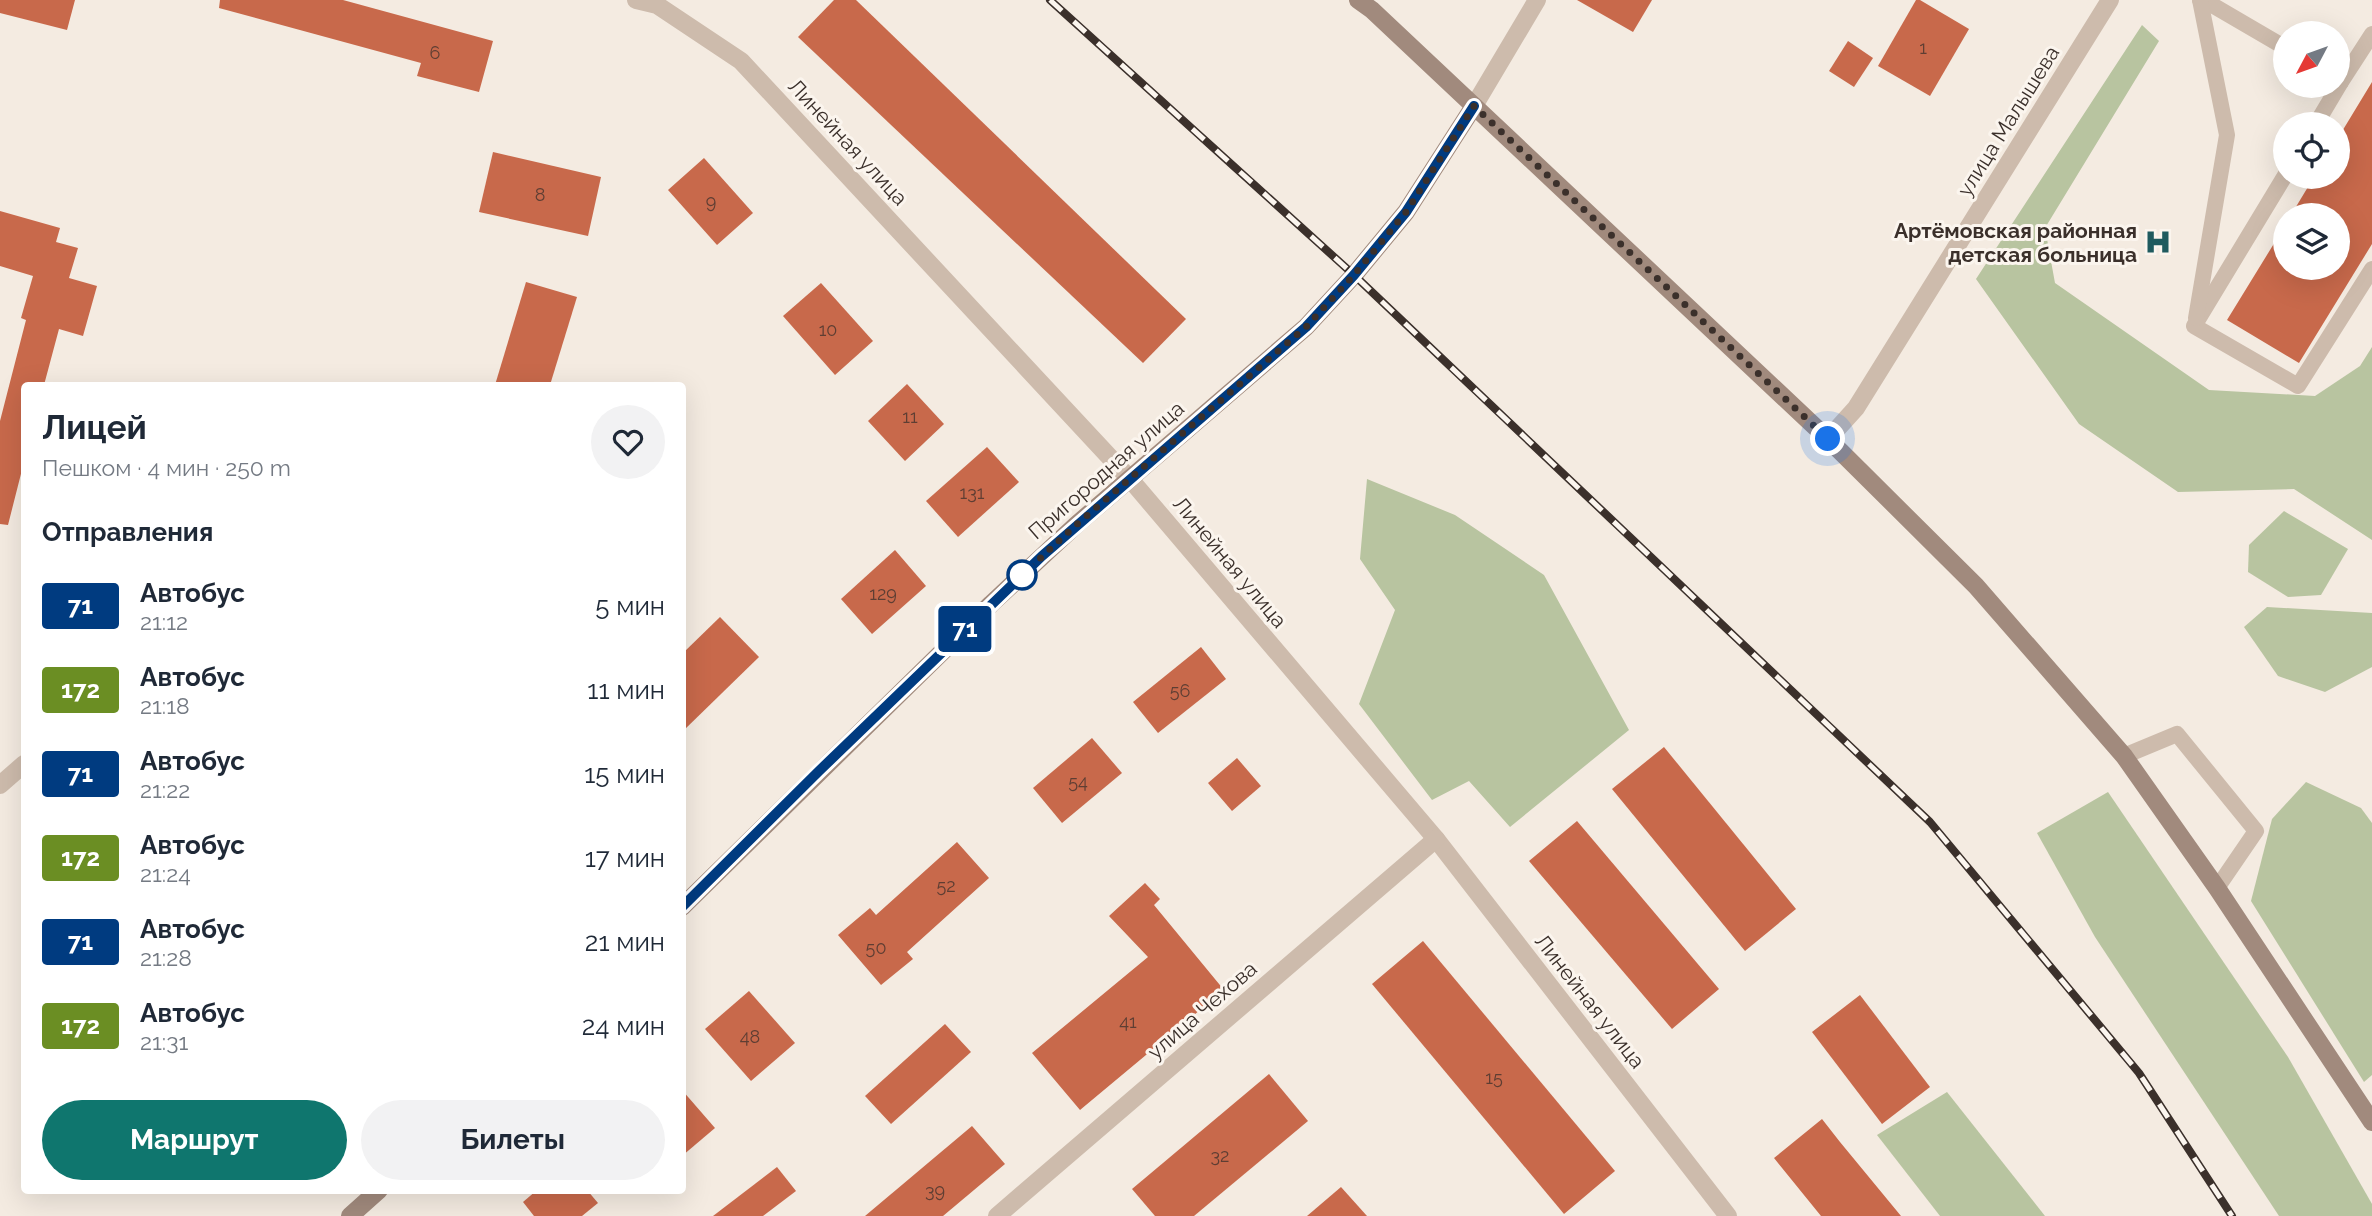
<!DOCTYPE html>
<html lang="ru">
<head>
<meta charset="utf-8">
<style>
	body { margin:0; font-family:Raleway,sans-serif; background:#f2f2f3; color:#1f2937; height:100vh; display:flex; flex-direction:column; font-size:26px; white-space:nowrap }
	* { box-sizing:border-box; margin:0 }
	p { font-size:23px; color:#747a83 }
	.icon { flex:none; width:38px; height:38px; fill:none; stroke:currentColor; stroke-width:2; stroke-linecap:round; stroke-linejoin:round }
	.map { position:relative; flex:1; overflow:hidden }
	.side { position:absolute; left:21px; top:382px; width:665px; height:812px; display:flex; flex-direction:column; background:#fff; border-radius:7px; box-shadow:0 7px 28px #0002 }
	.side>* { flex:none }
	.badge { padding:0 14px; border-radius:5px; font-size:24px; line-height:46px }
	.needle { width:46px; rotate:229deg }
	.controls { position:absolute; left:2273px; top:21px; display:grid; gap:14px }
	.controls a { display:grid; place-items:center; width:77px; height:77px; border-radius:50%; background:#fff; box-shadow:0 7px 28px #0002; font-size:35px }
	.you { position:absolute; width:35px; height:35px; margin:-18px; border:5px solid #fff; border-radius:50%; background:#1a73e8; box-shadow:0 0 0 10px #1a73e833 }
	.map>.badge { position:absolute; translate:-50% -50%; box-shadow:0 0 0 4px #fff }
	h2 { padding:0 21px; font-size:26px; line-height:63px }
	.round { display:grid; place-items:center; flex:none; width:74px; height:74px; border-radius:37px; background:#f2f2f3 }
	.overview { display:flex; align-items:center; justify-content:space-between; height:119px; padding:0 21px }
	h1 { font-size:33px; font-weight:700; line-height:52px }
	.action { display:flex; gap:14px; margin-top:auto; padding:14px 21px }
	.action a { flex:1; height:80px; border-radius:42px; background:#0f766e; color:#fff; font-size:28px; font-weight:700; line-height:80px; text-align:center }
	.action a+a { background:#f2f2f3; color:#1f2937 }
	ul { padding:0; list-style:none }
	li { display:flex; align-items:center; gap:21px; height:84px; padding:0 21px }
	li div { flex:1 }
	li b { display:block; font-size:26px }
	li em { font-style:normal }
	li .badge { min-width:77px; font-weight:700; text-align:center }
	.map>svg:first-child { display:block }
	.green { fill:#b8c4a0 }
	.building { fill:#c8694b }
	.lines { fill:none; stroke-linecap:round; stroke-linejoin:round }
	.service { stroke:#cdbbac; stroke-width:16 }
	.minor { stroke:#cdbbac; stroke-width:18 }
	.tertiary { stroke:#cdbbac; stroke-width:18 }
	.secondary { stroke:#a18a7d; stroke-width:18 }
	.rail-casing { stroke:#3b302b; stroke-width:8 }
	.rail { stroke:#fbf5ee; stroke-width:5; stroke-dasharray:16; stroke-linecap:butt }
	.line-casing { stroke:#fff; stroke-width:16 }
	.line { stroke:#003b80; stroke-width:10 }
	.walk { stroke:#3b302b; stroke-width:7; stroke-dasharray:0 12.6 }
	.stop-dot { fill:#fff; stroke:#003b80; stroke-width:3.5 }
	.labels { text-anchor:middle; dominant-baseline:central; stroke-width:6; stroke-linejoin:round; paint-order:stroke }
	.number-label { font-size:18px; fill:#5e3e33 }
	.street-label { font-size:21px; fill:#3b302b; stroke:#fbf5ee }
	.poi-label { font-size:21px; font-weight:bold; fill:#3b302b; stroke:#fbf5ee; text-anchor:end }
</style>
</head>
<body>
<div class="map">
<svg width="2372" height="1216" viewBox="0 0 2372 1216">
	<rect width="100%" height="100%" fill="#f4ebe1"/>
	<g class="green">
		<polygon points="2142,25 2159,41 2045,228 2055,283 2209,390 2315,396 2360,366 2372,347 2372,540 2294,489 2178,492 2079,424 1976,279"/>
		<polygon points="1367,479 1455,515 1544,575 1629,730 1510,827 1469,781 1432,800 1359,704 1395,610 1360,559"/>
		<polygon points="2284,511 2348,549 2321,595 2288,597 2248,572 2249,545"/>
		<polygon points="2267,607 2372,613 2372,667 2325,692 2278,676 2244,627"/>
		<polygon points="2306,782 2361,808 2372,823 2372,1075 2364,1082 2251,901 2272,819"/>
		<polygon points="2108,792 2288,1057 2372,1204 2372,1216 2279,1216 2095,937 2037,833"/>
		<polygon points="1947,1092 2045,1216 1940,1216 1877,1135"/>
	</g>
	<g class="building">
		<polygon points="0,0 75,0 67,30 0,13"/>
		<polygon points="220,0 343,0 493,41 479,92 417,76 421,63 219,8"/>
		<polygon points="834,0 856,0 1186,319 1143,363 798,37"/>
		<polygon points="1577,0 1652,0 1633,32"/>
		<polygon points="1916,0 1920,0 1969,29 1930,96 1878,66"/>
		<polygon points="1848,41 1873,58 1854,87 1829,71"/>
		<polygon points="2372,82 2372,244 2299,363 2227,320 2286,224 2286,268 2338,268 2338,215 2291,215 2314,177 2338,177 2338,138"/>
		<polygon points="493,152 601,177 588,236 479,212"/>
		<polygon points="704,158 753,213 717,245 668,190"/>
		<polygon points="0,211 60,228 56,242 78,248 69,278 97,286 83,336 59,329 44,385 24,385 24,462 8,525 0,524 0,421 26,320 21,318 33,276 0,266"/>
		<polygon points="526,282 577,297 550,385 495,385"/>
		<polygon points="821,283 873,341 835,375 783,316"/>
		<polygon points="907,384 944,424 905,461 868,421"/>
		<polygon points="987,447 1019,482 958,537 926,501"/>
		<polygon points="895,550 926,586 872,634 841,599"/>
		<polygon points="720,617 759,657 682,732 682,654"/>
		<polygon points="1201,647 1226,679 1158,733 1133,702"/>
		<polygon points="1092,738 1122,773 1062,823 1033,788"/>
		<polygon points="1664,747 1796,909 1745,951 1612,789"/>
		<polygon points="1237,758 1261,786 1232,811 1208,783"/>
		<polygon points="1577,821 1719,989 1672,1029 1529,861"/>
		<polygon points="957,842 989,878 907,952 913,959 881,985 838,935 870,908 876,915"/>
		<polygon points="1145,883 1160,899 1154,905 1224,990 1080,1110 1032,1053 1148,957 1109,916"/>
		<polygon points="1423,941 1615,1171 1564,1214 1372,984"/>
		<polygon points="749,991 795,1043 751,1081 705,1029"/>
		<polygon points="1860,995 1930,1087 1882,1124 1812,1032"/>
		<polygon points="945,1024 971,1052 891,1124 865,1096"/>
		<polygon points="1269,1074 1308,1121 1194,1216 1155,1216 1132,1189"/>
		<polygon points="682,1090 715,1128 682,1156"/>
		<polygon points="1822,1119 1840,1142 1901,1216 1821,1216 1774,1158"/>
		<polygon points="972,1126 1005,1164 943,1216 865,1216"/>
		<polygon points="777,1167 796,1191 763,1216 713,1216"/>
		<polygon points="1341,1187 1367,1216 1307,1216"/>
		<polygon points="537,1190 587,1190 598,1203 582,1216 534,1216 523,1202"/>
	</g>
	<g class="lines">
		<g class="service">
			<polyline points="2200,0 2214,6 2286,48"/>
			<polyline points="2338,80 2341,82 2372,34"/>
			<polyline points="2316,124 2341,82"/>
			<polyline points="2286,174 2194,326 2298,386 2372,269"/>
			<polyline points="2196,318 2227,135 2200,0"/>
			<polyline points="2124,756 2177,734 2256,831 2217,888"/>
		</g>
		<g class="minor">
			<polyline points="636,0 657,5 741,61 1130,479 1436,839 1728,1216"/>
			<polyline points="1828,439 1856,408 2110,0"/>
			<polyline points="0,785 24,764"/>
			<polyline points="997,1216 1436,839"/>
		</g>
		<polyline class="tertiary" points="1474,106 1537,0"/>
		<g class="secondary">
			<polyline points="1358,0 1372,10 1828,439 1976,586 2124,756 2217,888 2372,1122"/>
			<polyline points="682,907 991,604 1076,525 1306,327 1354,275 1406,212 1474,106"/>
			<polyline points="350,1216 379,1190"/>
		</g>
		<g class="rail-casing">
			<polyline id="rail" points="1050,0 1354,275 1930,822 2139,1073 2232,1216"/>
		</g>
		<use href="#rail" class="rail"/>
	</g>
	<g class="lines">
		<g class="line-casing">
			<polyline id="line" points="682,907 819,771 1042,556 1306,327 1354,275 1406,212 1474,106"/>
		</g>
		<use href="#line" class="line"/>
		<polyline class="walk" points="1022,575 1076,525 1306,327 1354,275 1406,212 1474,106 1828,439"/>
	</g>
	<defs>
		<g id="hospital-bare" transform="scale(2.1)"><path d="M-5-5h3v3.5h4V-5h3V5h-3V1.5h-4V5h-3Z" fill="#1f5a5e" stroke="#fbf5ee" stroke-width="2.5" paint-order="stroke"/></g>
	</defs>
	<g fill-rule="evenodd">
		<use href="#hospital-bare" x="2158" y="242"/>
	</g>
	<circle class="stop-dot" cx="1022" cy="575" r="14"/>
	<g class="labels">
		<g class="number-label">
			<text x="1923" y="47">1</text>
			<text x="435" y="52">6</text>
			<text x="540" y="194">8</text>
			<text x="711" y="201">9</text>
			<text x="828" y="329">10</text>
			<text x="910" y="416">11</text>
			<text x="972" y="492">131</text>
			<text x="883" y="593">129</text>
			<text x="1180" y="690">56</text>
			<text x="1078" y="781">54</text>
			<text x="946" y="885">52</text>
			<text x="876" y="947">50</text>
			<text x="1128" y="1021">41</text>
			<text x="750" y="1036">48</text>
			<text x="1494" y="1077">15</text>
			<text x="1220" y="1155">32</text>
			<text x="935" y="1190">39</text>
		</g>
		<g class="street-label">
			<text transform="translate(2008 121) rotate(-58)">улица Малышева</text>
			<text transform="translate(848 142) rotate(47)">Линейная улица</text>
			<text transform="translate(1106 470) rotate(-41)">Пригородная улица</text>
			<text transform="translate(1230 562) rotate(50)">Линейная улица</text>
			<text transform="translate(1590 1001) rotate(52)">Линейная улица</text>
			<text transform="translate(1202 1010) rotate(-41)">улица Чехова</text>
		</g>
		<g class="poi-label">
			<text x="2137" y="230">Артёмовская районная<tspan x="2137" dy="24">детская больница</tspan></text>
		</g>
	</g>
</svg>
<div class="controls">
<a><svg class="needle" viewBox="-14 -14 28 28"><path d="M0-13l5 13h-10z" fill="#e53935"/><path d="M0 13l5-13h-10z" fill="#747a83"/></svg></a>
<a><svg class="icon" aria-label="locate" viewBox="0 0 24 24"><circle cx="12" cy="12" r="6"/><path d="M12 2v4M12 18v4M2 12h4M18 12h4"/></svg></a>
<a><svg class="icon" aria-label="layers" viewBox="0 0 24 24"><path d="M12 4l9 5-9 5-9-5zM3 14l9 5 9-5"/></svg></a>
</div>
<div class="you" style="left:1828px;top:439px"></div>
<b class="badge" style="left:965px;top:629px;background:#003b80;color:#fff">71</b>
<section class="side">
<div class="overview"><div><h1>Лицей</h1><p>Пешком · 4 мин · 250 m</p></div><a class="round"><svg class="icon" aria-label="heart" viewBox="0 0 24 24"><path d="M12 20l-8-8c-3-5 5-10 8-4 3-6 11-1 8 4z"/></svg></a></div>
<h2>Отправления</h2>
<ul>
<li><span class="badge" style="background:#003b80;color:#fff">71</span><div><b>Автобус</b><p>21:12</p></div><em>5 мин</em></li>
<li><span class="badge" style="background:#6b8e23;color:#fff">172</span><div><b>Автобус</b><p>21:18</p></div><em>11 мин</em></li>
<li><span class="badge" style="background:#003b80;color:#fff">71</span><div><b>Автобус</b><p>21:22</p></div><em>15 мин</em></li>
<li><span class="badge" style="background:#6b8e23;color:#fff">172</span><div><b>Автобус</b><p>21:24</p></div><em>17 мин</em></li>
<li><span class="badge" style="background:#003b80;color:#fff">71</span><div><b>Автобус</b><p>21:28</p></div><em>21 мин</em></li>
<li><span class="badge" style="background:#6b8e23;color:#fff">172</span><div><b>Автобус</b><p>21:31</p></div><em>24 мин</em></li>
</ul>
<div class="action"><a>Маршрут</a><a>Билеты</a></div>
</section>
</div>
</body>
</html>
